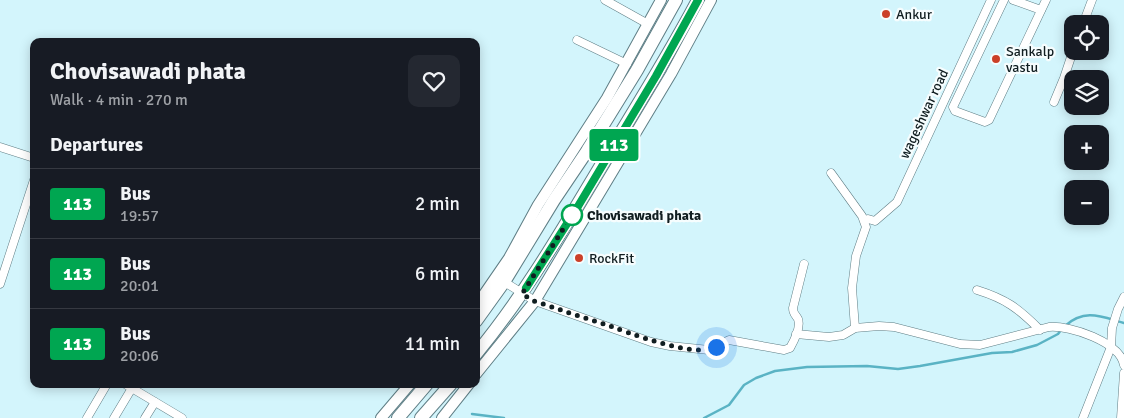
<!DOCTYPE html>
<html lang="en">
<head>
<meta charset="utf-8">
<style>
	body { margin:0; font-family:Signika,sans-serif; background:#242831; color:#f1f3f6; height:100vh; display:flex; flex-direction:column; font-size:19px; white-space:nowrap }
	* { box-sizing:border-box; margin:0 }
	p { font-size:16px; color:#9ea1a6 }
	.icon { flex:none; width:28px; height:28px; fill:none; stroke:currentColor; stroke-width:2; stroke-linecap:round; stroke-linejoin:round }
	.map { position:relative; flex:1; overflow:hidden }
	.side { position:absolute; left:30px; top:38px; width:450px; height:350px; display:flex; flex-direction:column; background:#171b24; border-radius:10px; box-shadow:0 2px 12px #0003 }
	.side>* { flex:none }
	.badge { padding:0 10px; border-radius:4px; font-size:18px; line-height:32px }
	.controls { position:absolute; left:1064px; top:15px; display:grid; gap:10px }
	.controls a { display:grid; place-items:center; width:45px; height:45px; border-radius:10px; background:#171b24; box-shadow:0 2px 12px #0003; font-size:25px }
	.you { position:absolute; width:25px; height:25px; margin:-12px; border:4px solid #fff; border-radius:50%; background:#1a73e8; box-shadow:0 0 0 8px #1a73e833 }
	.map>.badge { position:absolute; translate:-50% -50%; box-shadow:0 0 0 2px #fff }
	h2 { padding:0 20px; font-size:19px; line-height:45px }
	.round { display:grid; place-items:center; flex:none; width:52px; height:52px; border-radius:10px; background:#242831 }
	.overview { display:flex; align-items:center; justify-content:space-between; height:85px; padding:0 20px }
	h1 { font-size:24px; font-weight:700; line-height:38px }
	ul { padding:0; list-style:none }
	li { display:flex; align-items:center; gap:15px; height:70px; padding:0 20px; border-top:1px solid #363941 }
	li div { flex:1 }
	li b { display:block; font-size:19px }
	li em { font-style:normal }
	li .badge { min-width:55px; font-weight:700; text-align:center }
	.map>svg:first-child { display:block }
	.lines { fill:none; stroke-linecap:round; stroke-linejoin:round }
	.stream { stroke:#5ab3c4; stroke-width:2.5 }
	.minor-casing { stroke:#5f7e85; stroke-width:9 }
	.tertiary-casing { stroke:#5f7e85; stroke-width:12 }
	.primary-casing { stroke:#5f7e85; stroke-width:14 }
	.minor { stroke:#fff; stroke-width:8 }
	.tertiary { stroke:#fff; stroke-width:10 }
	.primary { stroke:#fff; stroke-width:12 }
	.line-casing { stroke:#fff; stroke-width:11 }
	.line { stroke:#00a651; stroke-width:8 }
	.walk { stroke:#111e21; stroke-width:5; stroke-dasharray:0 9 }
	.poi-dot { fill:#cb4029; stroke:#f6fdfe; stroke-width:2 }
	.stop-dot { fill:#fff; stroke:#00a651; stroke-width:2.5 }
	.labels { text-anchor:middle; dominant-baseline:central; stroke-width:4.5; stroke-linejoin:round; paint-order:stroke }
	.poi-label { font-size:14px; fill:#111e21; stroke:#f6fdfe; text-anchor:start }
	.street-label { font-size:14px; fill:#111e21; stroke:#f6fdfe }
	.stop-label { font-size:14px; font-weight:bold; fill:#111e21; stroke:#f6fdfe; text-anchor:start }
</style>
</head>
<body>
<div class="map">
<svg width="1124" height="418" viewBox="0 0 1124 418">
	<rect width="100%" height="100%" fill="#d3f5fc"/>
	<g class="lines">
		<g class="stream">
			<path d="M1065,326C1085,308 1102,317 1124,323"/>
			<polyline points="472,414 504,418"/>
			<polyline points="704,418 729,405 744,385 756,378 775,371 807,367 867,366 898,369 920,366 992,353 1012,352 1037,345 1058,334 1061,330"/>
		</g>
		<g class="minor-casing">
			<g id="minor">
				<polyline points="605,0 648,24"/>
				<polyline points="1004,0 953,107 955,111 985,122 989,120 1046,0"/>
				<polyline points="1013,0 1041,10"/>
				<polyline points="1083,24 1092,0"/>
				<polyline points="577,40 627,64"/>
				<polyline points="1054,102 1064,78 1073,51"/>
				<polyline points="0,147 34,158"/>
				<polyline points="831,173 862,216 866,227 856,256 852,288 855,328"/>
				<polyline points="865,220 868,219 875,221 897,202 991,0"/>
				<path d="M501,280L535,301L651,342L670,346L709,350L729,340L784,350L790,348C794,341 801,327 798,319C796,315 793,314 793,308L804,264"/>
				<polyline points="0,284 34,180"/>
				<path d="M977,290C1006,299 1018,308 1040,330"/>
				<path d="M796,334L829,337L843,335L855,328L879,326L894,327L960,344L980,345L1049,327C1070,325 1120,342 1124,365"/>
				<polyline points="125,384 182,418"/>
				<polyline points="87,418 107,384"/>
				<polyline points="114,418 132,388"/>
				<polyline points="145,418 155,402"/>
				<polyline points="1083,418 1111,347 1112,328 1118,309 1124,297"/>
				<polyline points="1121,418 1124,373"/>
			</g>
		</g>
		<g class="tertiary-casing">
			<g id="tertiary">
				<polyline points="476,306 509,258 538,205 607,98 661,0"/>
				<polyline points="476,374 535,301 671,74 711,0"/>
				<polyline points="381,418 410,384"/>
				<polyline points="442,418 469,384"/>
			</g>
		</g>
		<g class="primary-casing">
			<g id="primary">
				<polyline points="476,321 504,282 554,200 587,151 637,70 676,0"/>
				<path d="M476,354C524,296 561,232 600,167C633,112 668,57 698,0"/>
				<polyline points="398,418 427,384"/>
				<polyline points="421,418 451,384"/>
			</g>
		</g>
		<use href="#minor" class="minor"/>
		<use href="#tertiary" class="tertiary"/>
		<use href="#primary" class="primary"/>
	</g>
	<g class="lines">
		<g class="line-casing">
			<polyline id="line" points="526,288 577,208 656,76 698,0"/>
		</g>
		<use href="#line" class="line"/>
		<path class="walk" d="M572,215L522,294L534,301C558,309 581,317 604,324C628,332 694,359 716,347"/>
	</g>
	<g class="poi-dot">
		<circle cx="886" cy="14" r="5"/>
		<circle cx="996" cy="59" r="5"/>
		<circle cx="579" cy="258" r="5"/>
	</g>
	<circle class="stop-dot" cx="572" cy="215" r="10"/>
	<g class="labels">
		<g class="poi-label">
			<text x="896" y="14">Ankur</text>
			<text x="1006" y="51">Sankalp<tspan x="1006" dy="16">vastu</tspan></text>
			<text x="589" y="258">RockFit</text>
		</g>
		<g class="street-label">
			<text transform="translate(924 114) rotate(-65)">wageshwar road</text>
		</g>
		<g class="stop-label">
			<text x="587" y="215">Chovisawadi phata</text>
		</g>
	</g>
</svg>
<div class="controls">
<a><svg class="icon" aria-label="locate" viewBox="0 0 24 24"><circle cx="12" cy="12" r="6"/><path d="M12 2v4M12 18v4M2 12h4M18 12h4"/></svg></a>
<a><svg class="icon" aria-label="layers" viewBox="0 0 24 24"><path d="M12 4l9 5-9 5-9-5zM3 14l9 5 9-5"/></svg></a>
<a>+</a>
<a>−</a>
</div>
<div class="you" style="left:716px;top:347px"></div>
<b class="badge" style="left:614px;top:145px;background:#00a651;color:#fff">113</b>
<section class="side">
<div class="overview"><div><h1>Chovisawadi phata</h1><p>Walk · 4 min · 270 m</p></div><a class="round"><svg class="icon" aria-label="heart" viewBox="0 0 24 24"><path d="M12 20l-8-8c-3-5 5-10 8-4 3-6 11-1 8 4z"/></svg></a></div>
<h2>Departures</h2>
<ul>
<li><span class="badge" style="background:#00a651;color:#fff">113</span><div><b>Bus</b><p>19:57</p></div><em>2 min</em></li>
<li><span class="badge" style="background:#00a651;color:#fff">113</span><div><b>Bus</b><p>20:01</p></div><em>6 min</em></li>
<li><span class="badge" style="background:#00a651;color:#fff">113</span><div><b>Bus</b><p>20:06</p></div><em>11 min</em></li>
</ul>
</section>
</div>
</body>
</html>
